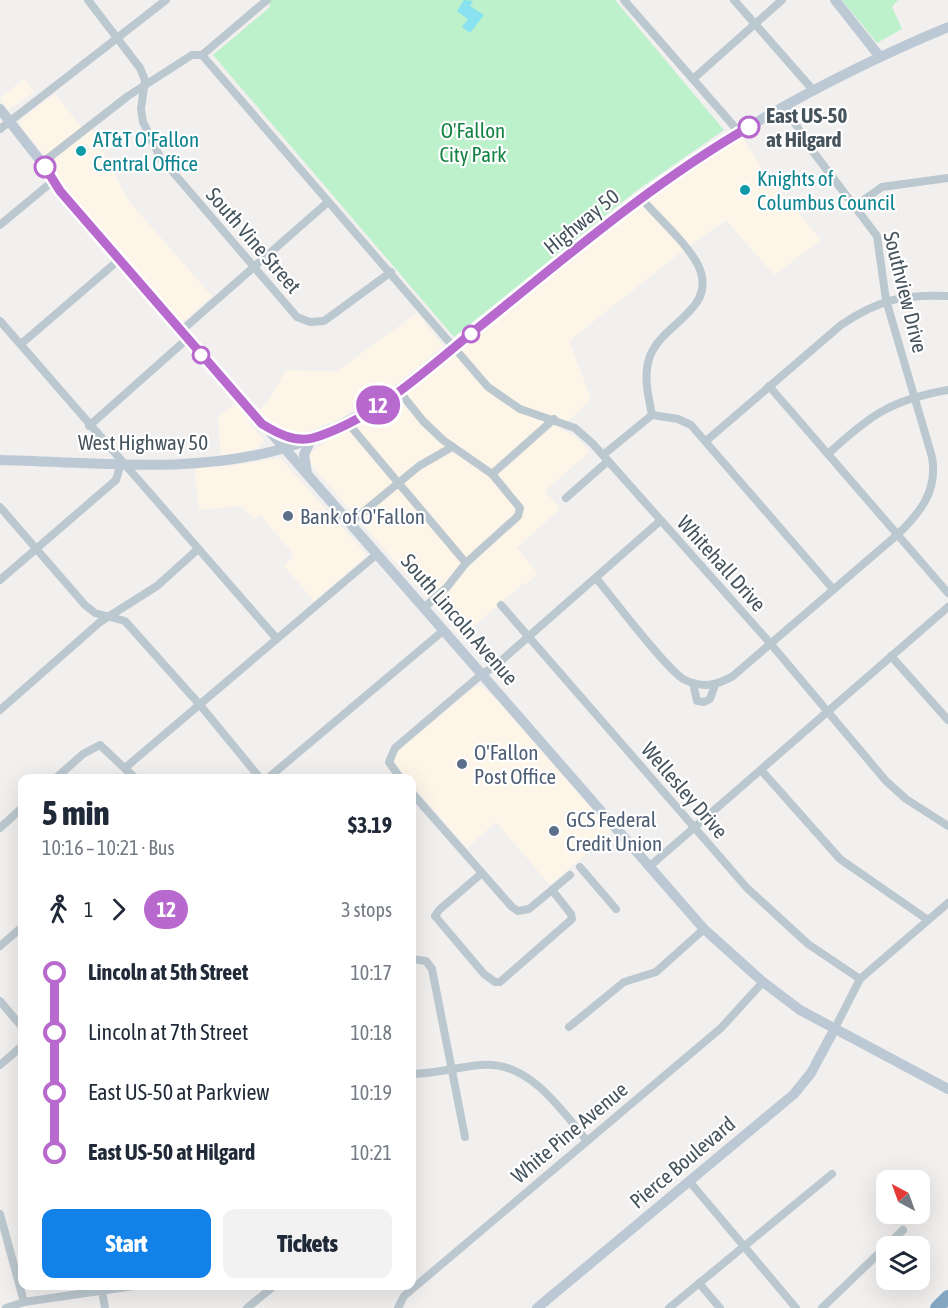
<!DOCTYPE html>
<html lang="en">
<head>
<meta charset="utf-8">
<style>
	body { margin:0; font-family:"Asap Condensed",sans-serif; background:#f2f2f3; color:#1f2937; height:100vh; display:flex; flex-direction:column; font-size:22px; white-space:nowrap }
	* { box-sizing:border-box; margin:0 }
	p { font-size:20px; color:#747a83 }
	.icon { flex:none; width:33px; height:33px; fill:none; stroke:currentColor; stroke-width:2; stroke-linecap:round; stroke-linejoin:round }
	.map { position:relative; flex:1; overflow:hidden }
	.drawer { position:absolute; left:18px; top:774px; width:398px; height:516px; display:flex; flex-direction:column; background:#fff; border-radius:12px; box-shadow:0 6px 24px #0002 }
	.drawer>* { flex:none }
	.badge { padding:0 12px; border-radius:20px; font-size:21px; line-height:39px }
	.needle { width:39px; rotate:319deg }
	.tools { position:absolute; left:876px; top:1170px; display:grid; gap:12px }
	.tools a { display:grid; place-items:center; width:54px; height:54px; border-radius:12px; background:#fff; box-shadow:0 6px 24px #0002; font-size:30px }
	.map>.badge { position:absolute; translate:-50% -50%; box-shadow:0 0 0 3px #fff }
	.legs { display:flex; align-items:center; gap:9px; height:66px; padding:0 24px; font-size:20px }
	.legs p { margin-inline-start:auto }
	.head { display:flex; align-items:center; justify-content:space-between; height:102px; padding:0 24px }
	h1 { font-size:33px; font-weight:800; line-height:45px }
	.action { display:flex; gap:12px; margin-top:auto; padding:12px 24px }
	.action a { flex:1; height:69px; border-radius:12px; background:#1281e8; color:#fff; font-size:24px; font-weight:800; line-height:69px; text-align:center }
	.action a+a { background:#f2f2f3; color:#1f2937 }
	ul { padding:0 24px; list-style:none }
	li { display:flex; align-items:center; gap:21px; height:60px; font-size:22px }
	li i { display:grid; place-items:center; width:9px; height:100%; margin:0 8px; background:currentColor }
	li i::after { content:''; width:15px; height:15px; margin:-8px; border:4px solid; border-radius:50%; background:#fff }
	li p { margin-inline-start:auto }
	li:first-child i { background:linear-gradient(#0000 50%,currentColor 0) }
	li:last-child i { background:linear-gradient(currentColor 50%,#0000 0) }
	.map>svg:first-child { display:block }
	.commercial { fill:#fdf5e8 }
	.green { fill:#bcf1cc }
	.water { fill:#88e2ef }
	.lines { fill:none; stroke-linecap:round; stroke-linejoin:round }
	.street { stroke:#bcc8cf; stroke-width:8 }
	.secondary { stroke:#bcc9d4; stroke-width:10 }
	.highway { stroke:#85a6c0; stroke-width:14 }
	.line-1-casing { stroke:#fff; stroke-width:14 }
	.line-1 { stroke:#b869cd; stroke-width:9 }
	.stop-1-dot { fill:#fff; stroke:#b869cd; stroke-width:3 }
	.culture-dot { fill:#0f9aa8; stroke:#fff; stroke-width:2 }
	.service-dot { fill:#5c6f8a; stroke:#fff; stroke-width:2 }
	.labels { text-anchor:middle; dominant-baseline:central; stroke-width:4.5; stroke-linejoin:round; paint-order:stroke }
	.stop-label { font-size:21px; font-weight:bold; fill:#46545d; stroke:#fff; text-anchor:start }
	.park-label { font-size:21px; fill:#148242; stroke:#fff }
	.culture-label { font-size:21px; fill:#0d838f; stroke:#fff; text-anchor:start }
	.street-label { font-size:21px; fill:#46545d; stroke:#fff }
	.service-label { font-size:21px; fill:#4e5e75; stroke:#fff; text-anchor:start }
</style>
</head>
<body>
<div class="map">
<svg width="948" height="1308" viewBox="0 0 948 1308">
	<rect width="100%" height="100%" fill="#f2efef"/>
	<g class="commercial">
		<polygon points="25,78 34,92 8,110 0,98"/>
		<polygon points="55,94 82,128 91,128 128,200 212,296 184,321 181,322 67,191 46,157 19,125 21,119"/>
		<polygon points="742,137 768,177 821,240 774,275 726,220 681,252 569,341 591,399 560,429 573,435 590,451 545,491 560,509 517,548 538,574 526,584 524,583 461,637 320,475 311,464 310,453 327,440 397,399 625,217"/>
		<polygon points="417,313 443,346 388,392 336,421 299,434 269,424 258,411 267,403 286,370 337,371"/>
		<polygon points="235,403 264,441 258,448 221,456 218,417"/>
		<polygon points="280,458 366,554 361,561 314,601 284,566 294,555 260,515 254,520 241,506 199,510 194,467 229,466"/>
		<polygon points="475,686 482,686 503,706 609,828 610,833 550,885 496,822 467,848 411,783 411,778 407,778 394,762 397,752"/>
	</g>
	<g class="green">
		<polygon points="269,0 615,0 724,130 636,191 454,337 213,55 270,7"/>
		<polygon points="842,0 898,0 892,7 902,29 877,43"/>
	</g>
	<polygon class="water" points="464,0 473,1 470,6 484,15 470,33 462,27 468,19 457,11"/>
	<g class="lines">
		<g class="street">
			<polyline points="88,0 140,68 145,80 141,109 143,122 160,157 297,317 310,322 324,321 391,272"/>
			<polyline points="624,0 739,132"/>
			<polyline points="734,0 813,90"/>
			<polyline points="202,55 488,387 520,409 575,428 593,444 770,643 886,781 906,799 948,826"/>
			<polyline points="693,79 782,0"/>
			<polyline points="0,129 166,0"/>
			<polyline points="42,163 128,96 192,55 202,55 267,0"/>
			<path d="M641,198C657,217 687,243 698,265C719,309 663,322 650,356C643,375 648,395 652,415"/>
			<polyline points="855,206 882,187 948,178"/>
			<polyline points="0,225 53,181"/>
			<polyline points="0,321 277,639"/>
			<polyline points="181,331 328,202"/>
			<polyline points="21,344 120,259"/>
			<polyline points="769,386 948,593"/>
			<polyline points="399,391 423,421 443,440 492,474 520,508 518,516 466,563 447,587 425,607"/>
			<polyline points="652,415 678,419 691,425 833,589"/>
			<polyline points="347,422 466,563"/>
			<polyline points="89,426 187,339"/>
			<path d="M706,441L841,325C878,300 903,294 948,296"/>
			<path d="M828,454C870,415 891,400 948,390"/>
			<polyline points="603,455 652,415"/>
			<polyline points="492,474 554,419"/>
			<polyline points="566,498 608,461"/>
			<polyline points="0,507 85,605 95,613 125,621 200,705 260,778"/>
			<polyline points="350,523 419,466 452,447"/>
			<path d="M596,578C612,597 668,672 685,680C703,688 716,686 733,676L897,535C920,513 938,491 932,457L886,300L877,236L808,145L785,106"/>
			<polyline points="0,580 116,480 121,463"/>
			<polyline points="501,605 747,888 808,944 860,979"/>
			<polyline points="891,656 948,720"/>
			<polyline points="693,683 697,701 704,702 710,699 715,685"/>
			<polyline points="0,710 100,622 157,586 197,550"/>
			<polyline points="126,767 377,554"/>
			<polyline points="761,770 840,859 928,920"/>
			<polyline points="56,778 83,754 100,745 135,778"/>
			<polyline points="268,778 444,630"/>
			<polyline points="400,778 389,762 395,748 482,674 494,667 660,521"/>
			<polyline points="411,792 512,907 518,911 529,909 570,875"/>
			<polyline points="0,828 22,808"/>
			<polyline points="650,866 948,607"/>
			<polyline points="580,867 616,909"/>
			<polyline points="482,873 439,910 435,916 484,974 495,982 500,982 572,919 571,914 552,890"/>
			<polyline points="0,946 22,927"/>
			<polyline points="411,959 426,961 432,969 465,1137"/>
			<polyline points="0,1001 22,1027"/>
			<polyline points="569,1027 624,982 656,972 704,929"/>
			<polyline points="834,1030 860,979 948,903"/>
			<polyline points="0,1065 22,1046"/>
			<path d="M411,1074C435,1074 457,1067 481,1065C528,1060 561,1109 587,1141"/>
			<polyline points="689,1181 796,1308"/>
			<polyline points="0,1214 24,1302"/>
			<polyline points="699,1283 720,1308"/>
			<polyline points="101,1286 105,1308"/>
			<polyline points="6,1308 24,1302 134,1286"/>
			<polyline points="247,1308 274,1286"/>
			<polyline points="398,1308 404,1296 721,1028 763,982"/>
			<polyline points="669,1308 832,1174"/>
			<polyline points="822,1308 903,1230"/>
		</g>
		<g class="secondary">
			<polyline points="835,0 880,57"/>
			<polyline points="0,109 42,163 60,191 704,929 763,982 800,1010 948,1089"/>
			<polyline points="270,429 288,437 306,439"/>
			<path d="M0,460C94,462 194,475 285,448C354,427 408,384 464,339C523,292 581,242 642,198C736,128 840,72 948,27"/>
			<polyline points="307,473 304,455 311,439"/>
			<polyline points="537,1308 794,1094 811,1073 834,1030"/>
		</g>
		<polyline class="highway" points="937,1308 948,1297"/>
	</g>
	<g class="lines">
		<g class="line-1-casing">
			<path id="line-1" d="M45,167L60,191L262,424C277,433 295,443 313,438C376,419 429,367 479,327C566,257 652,183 749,127"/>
		</g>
		<use href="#line-1" class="line-1"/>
	</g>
	<g class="stop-1-dot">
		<circle cx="749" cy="127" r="10"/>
		<circle cx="45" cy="167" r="10"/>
		<circle cx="471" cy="334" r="8"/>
		<circle cx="201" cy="355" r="8"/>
	</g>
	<g class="culture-dot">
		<circle cx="81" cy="151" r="6"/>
		<circle cx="745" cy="190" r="6"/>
	</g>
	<g class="service-dot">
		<circle cx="288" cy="516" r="6"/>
		<circle cx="462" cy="764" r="6"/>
		<circle cx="554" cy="831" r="6"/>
	</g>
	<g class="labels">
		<g class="stop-label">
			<text x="766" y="115">East US-50<tspan x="766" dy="24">at Hilgard</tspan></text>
		</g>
		<g class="park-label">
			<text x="473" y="130">O'Fallon<tspan x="473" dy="24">City Park</tspan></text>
		</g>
		<g class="culture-label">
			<text x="93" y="139">AT&amp;T O'Fallon<tspan x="93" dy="24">Central Office</tspan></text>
			<text x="757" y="178">Knights of<tspan x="757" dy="24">Columbus Council</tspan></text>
		</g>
		<g class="street-label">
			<text transform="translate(581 221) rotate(-39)">Highway 50</text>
			<text transform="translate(254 240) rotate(49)">South Vine Street</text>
			<text transform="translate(906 292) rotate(76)">Southview Drive</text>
			<text x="143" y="442">West Highway 50</text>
			<text transform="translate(722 563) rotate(48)">Whitehall Drive</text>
			<text transform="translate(460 619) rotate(49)">South Lincoln Avenue</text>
			<text transform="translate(685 790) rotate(49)">Wellesley Drive</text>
			<text transform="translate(569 1132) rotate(-40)">White Pine Avenue</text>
			<text transform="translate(682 1162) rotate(-40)">Pierce Boulevard</text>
		</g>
		<g class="service-label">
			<text x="300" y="516">Bank of O'Fallon</text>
			<text x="474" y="752">O'Fallon<tspan x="474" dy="24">Post Office</tspan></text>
			<text x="566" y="819">GCS Federal<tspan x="566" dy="24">Credit Union</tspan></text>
		</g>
	</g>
</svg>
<div class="tools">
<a><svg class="needle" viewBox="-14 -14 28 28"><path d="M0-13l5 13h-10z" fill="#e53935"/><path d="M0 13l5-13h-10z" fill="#747a83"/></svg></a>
<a><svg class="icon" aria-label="layers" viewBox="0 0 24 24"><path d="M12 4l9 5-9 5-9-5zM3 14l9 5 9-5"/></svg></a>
</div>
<b class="badge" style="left:378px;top:405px;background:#b869cd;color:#fff">12</b>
<section class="drawer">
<div class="head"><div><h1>5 min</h1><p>10:16 – 10:21 · Bus</p></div><b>$3.19</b></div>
<div class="legs"><svg class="icon" aria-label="walk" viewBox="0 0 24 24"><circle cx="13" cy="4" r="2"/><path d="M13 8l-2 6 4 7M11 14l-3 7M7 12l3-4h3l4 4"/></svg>1<svg class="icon" aria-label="forward" viewBox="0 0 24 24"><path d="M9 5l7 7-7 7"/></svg><b class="badge" style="background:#b869cd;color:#fff">12</b><p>3 stops</p></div>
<ul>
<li><i style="color:#b869cd"></i><b>Lincoln at 5th Street</b><p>10:17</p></li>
<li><i style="color:#b869cd"></i><span>Lincoln at 7th Street</span><p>10:18</p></li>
<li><i style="color:#b869cd"></i><span>East US-50 at Parkview</span><p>10:19</p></li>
<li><i style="color:#b869cd"></i><b>East US-50 at Hilgard</b><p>10:21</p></li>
</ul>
<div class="action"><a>Start</a><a>Tickets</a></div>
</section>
</div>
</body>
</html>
